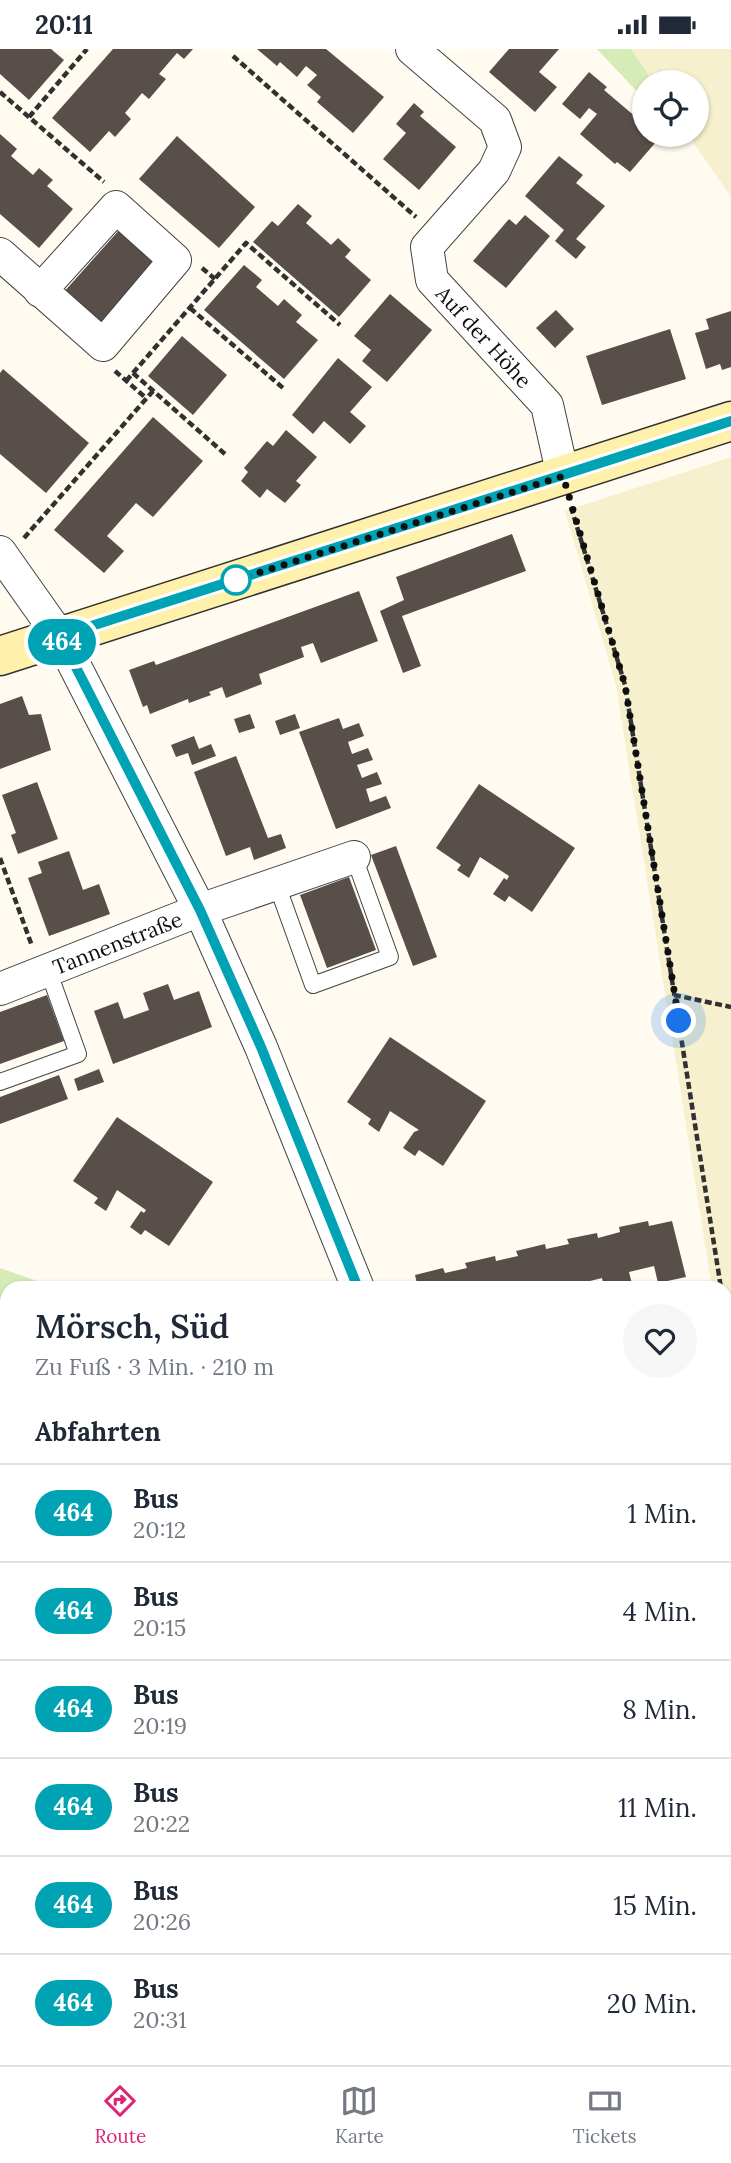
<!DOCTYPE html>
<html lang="de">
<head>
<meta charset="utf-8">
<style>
	body { margin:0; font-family:Lora,serif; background:#f6f6f7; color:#1f2937; height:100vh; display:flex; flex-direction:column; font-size:26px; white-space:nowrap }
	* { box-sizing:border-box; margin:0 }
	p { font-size:23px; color:#747a83 }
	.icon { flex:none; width:38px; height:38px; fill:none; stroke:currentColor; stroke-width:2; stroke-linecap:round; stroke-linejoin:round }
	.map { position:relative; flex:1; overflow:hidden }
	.sheet { position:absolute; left:0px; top:1232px; width:732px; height:784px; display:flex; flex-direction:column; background:#fff; border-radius:21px 21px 0 0; box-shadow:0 2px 5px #0004 }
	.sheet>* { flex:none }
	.badge { padding:0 14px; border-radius:23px; font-size:24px; line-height:46px }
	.controls { position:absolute; left:632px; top:21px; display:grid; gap:14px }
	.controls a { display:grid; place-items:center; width:77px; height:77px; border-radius:50%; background:#fff; box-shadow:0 2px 5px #0004; font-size:35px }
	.you { position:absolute; width:35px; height:35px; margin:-18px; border:5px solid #fff; border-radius:50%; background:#1a73e8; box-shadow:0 0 0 10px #1a73e833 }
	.map>.badge { position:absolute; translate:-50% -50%; box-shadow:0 0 0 4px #fff }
	h2 { padding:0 35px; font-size:26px; line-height:63px }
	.round { display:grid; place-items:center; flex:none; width:74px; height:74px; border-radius:37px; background:#f6f6f7 }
	.headline { display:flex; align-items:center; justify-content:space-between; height:119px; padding:0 35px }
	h1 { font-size:33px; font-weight:600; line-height:52px }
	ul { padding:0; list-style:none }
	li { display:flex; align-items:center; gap:21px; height:98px; padding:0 35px; border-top:2px solid #e0e1e3 }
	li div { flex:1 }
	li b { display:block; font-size:26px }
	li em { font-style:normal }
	li .badge { min-width:77px; font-weight:700; text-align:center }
	.status { display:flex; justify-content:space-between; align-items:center; height:49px; padding:0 35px; background:#fff; direction:ltr }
	.status svg { height:19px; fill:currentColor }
	.menu { display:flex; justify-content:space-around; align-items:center; height:98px; border-top:2px solid #e0e1e3; background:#fff; font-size:19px; color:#747a83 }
	.menu a { display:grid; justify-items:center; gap:4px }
	.menu .current { color:#db2777 }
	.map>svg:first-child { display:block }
	.farmland { fill:#f7f0ce }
	.green { fill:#d6ecb7 }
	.building { fill:#584f4a }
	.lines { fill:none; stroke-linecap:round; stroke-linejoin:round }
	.lane-casing { stroke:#424242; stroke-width:18 }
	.street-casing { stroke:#424242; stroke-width:34 }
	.secondary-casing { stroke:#313131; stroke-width:41 }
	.path { stroke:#313131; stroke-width:4.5; stroke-dasharray:7 3.5; stroke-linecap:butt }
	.lane { stroke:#fff; stroke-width:16 }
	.street { stroke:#fff; stroke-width:32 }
	.secondary { stroke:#fff0ab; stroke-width:38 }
	.line-casing { stroke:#fff; stroke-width:16 }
	.line { stroke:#00a3b4; stroke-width:10 }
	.walk { stroke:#0f0f0f; stroke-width:7; stroke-dasharray:0 12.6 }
	.stop-dot { fill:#fff; stroke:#00a3b4; stroke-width:3.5 }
	.labels { text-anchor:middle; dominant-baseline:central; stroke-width:7; stroke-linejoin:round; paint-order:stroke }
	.street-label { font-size:21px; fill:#0f0f0f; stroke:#fff }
</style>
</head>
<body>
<div class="status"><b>20:11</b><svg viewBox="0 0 49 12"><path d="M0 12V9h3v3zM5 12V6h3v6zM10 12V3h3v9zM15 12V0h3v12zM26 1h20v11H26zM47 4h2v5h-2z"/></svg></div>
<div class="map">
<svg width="731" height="2016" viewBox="0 0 731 2016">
	<rect width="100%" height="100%" fill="#fffbf0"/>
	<g class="farmland">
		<polygon points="631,0 731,0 731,148 688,86 696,86 696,33 653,33"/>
		<polygon points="731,408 731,1361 725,1320 724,1239 712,1239 616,637 565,462"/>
	</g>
	<g class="green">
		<polygon points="597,0 631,0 653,33 644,33 644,50"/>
		<polygon points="0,1219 40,1233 47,1239 7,1239 7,1316 0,1310"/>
	</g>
	<g class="building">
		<polygon points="0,0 51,0 64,11 29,51 0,25"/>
		<polygon points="113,0 193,0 184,10 177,4 159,25 166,30 149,50 142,44 125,64 131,70 115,88 109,82 90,103 52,69"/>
		<polygon points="257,0 326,0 384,48 353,84 317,53 321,48 307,36 317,26 306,17 297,28 280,13 277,17"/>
		<polygon points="509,0 559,0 539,23 557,38 535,63 489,23"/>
		<polygon points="589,23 607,38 604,41 637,69 639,66 644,71 644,86 662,86 630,123 617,113 615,115 580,85 597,65 589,59 580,70 562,55"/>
		<polygon points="414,54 424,63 420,67 456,98 419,141 383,110 406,84 396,75"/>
		<polygon points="0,85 17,100 11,107 33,126 39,119 53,131 47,137 73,160 39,199 0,165"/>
		<polygon points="177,87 255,158 219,199 139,130"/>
		<polygon points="559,107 583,126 576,134 605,157 576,190 586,198 576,210 555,192 564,181 525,147"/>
		<polygon points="298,155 312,167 306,174 331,196 338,189 351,201 345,208 371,231 339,268 253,193 272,172 278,177"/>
		<polygon points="525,166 550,187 506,239 473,212 509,170 516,176"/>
		<polygon points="121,179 157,210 99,276 63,244"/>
		<polygon points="244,216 262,231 256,238 278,257 284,250 302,266 296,273 318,291 284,330 204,261"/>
		<polygon points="390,245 432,281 387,333 362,312 371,301 354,287"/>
		<polygon points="556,261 574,280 555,299 536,279"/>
		<polygon points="731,262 731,318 722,321 720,315 706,320 695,284 709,280 706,270"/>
		<polygon points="670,280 686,330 602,356 586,307"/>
		<polygon points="182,287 227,326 193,366 148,327"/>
		<polygon points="338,309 372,338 350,363 366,377 350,395 324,372 313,385 292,366"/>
		<polygon points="3,320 89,394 46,444 0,405 0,324"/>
		<polygon points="153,368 203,412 153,468 136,454 107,487 124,502 104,524 54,481"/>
		<polygon points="286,381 317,408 296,432 301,436 285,454 267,440 260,449 241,432 248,423 244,419 267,392 273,397"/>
		<polygon points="512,485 526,522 402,567 421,617 403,624 380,562 404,551 396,528"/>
		<polygon points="359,542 378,592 321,614 313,594 301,598 304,608 259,625 262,635 226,649 222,638 209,643 211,646 189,654 188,650 150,665 147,656 143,658 129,621 154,612 156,616"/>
		<polygon points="22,647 29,666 41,665 51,701 0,720 0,655"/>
		<polygon points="250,665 255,679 239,684 234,670"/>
		<polygon points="295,665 300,679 280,686 275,672"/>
		<polygon points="339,669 343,680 359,674 364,687 348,693 352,705 368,699 373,711 357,716 362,729 377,723 382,735 366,740 370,753 386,747 391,759 336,780 299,683"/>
		<polygon points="194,687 199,700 211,695 216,707 192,716 188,704 176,708 171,696"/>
		<polygon points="236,707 268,789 281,785 286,799 254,811 250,798 226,807 194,723"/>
		<polygon points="37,733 58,790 18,805 11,786 16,784 2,746"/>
		<polygon points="479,735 575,799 532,863 509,847 505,853 493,845 504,829 507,831 509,827 480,808 469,829 457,821 461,816 436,799"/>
		<polygon points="396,797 437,908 413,917 371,806"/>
		<polygon points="69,802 83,841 99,835 110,865 49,887 28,829 42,824 38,813"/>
		<polygon points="349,828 376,901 327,919 300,846"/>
		<polygon points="168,935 174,951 199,942 212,978 113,1015 94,962 118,953 124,970 149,961 143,944"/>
		<polygon points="47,946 64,992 0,1015 0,963"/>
		<polygon points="390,988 486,1052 443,1117 419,1101 415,1107 403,1099 414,1083 419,1081 390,1062 379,1083 368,1075 371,1070 347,1053"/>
		<polygon points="99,1020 104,1033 78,1042 74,1030"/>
		<polygon points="59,1026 68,1050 0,1075 0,1048"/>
		<polygon points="117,1068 213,1133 169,1197 145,1181 141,1186 130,1178 141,1162 144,1164 146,1161 117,1141 106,1162 94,1154 98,1149 73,1132"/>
		<polygon points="648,1172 649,1177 672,1172 686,1228 658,1234 654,1217 629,1223 633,1239 604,1239 602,1229 578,1235 579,1239 418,1239 415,1226 443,1219 445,1224 467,1219 465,1214 495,1207 496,1212 518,1207 516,1202 545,1195 546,1200 569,1195 567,1190 597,1184 598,1189 620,1183 619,1178"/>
		<polygon points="0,1406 7,1410 7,1469 0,1464"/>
		<polygon points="0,1571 7,1573 7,1599 0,1618"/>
		<polygon points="7,1919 7,1981 0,1978 0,1937"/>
		<polygon points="96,2009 172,2009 169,2016 97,2016 94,2015"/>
		<polygon points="205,2009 244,2009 242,2016 203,2016"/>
		<polygon points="310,2009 343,2009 341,2016 308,2016"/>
		<polygon points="435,2009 501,2009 501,2016 434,2016"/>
		<rect x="572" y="2009" width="67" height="7"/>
	</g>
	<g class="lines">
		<g class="lane-casing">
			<g id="lane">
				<polyline points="277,836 313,936 390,908 354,808"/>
				<polyline points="0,1033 78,1005 48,921"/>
				<polyline points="0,1384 7,1388"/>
			</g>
		</g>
		<g class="street-casing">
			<g id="street">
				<path id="s1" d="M412,0L495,71L505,98L494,122L427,198L432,231L547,356L563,427"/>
				<polyline points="0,205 103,296 175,211 116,158 40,242"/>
				<polyline points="0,503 60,588 200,861 261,998 358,1239"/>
				<path id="s2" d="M0,940L200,861L354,808"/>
				<polyline points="0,1671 7,1673"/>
				<polyline points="724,1901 731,1901"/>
				<polyline points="54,2016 57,2009"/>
				<polyline points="537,2016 538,2009"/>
			</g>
		</g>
		<g class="secondary-casing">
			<polyline id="secondary" points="0,607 731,372"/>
		</g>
		<g class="path">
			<polyline points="233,7 416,168"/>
			<polyline points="0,43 104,133"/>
			<polyline points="29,68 87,0"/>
			<polyline points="202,219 215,230"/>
			<polyline points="190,259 283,339"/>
			<polyline points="115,322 146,349"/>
			<polyline points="133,324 225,405"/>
			<polyline points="126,332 246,194 340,276"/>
			<polyline points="571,458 625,636 721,1239"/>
			<polyline points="24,489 153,342"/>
			<polyline points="0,809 32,897"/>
			<polyline points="674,946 731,958"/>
			<polyline points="724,1261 731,1301"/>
		</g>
		<use href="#lane" class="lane"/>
		<use href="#street" class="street"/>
		<use href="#secondary" class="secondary"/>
	</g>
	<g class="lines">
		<g class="line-casing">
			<polyline id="line" points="358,1239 261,998 200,861 60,587 731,372"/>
		</g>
		<use href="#line" class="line"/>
		<polyline class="walk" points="236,531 563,427 625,636 679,972"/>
	</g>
	<circle class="stop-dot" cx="236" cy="531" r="14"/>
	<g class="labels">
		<g class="street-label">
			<text stroke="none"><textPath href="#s1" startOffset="376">Auf der Höhe</textPath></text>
			<text stroke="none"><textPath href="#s2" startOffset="126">Tannenstraße</textPath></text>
		</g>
	</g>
</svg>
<div class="controls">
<a><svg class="icon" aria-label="locate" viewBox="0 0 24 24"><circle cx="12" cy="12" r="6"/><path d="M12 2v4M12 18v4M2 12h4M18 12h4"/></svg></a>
</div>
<div class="you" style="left:679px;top:972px"></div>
<b class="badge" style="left:62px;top:593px;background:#00a3b4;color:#fff">464</b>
<section class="sheet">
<div class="headline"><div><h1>Mörsch, Süd</h1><p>Zu Fuß · 3 Min. · 210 m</p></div><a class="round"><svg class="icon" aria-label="heart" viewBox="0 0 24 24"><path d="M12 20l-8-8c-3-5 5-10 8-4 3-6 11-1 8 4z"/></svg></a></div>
<h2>Abfahrten</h2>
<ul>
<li><span class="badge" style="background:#00a3b4;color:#fff">464</span><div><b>Bus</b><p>20:12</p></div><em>1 Min.</em></li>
<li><span class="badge" style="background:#00a3b4;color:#fff">464</span><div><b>Bus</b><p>20:15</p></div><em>4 Min.</em></li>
<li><span class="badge" style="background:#00a3b4;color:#fff">464</span><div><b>Bus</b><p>20:19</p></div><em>8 Min.</em></li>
<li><span class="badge" style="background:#00a3b4;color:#fff">464</span><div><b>Bus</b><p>20:22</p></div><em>11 Min.</em></li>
<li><span class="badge" style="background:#00a3b4;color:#fff">464</span><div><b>Bus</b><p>20:26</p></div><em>15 Min.</em></li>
<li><span class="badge" style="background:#00a3b4;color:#fff">464</span><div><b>Bus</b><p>20:31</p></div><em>20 Min.</em></li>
</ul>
</section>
</div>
<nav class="menu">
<a class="current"><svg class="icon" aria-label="directions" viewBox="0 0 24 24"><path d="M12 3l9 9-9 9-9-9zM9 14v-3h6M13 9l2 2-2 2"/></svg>Route</a>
<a><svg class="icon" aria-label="map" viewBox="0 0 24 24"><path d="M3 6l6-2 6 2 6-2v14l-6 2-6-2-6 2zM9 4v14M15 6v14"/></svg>Karte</a>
<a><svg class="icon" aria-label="tickets" viewBox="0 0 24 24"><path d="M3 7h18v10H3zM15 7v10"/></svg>Tickets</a>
</nav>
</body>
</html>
